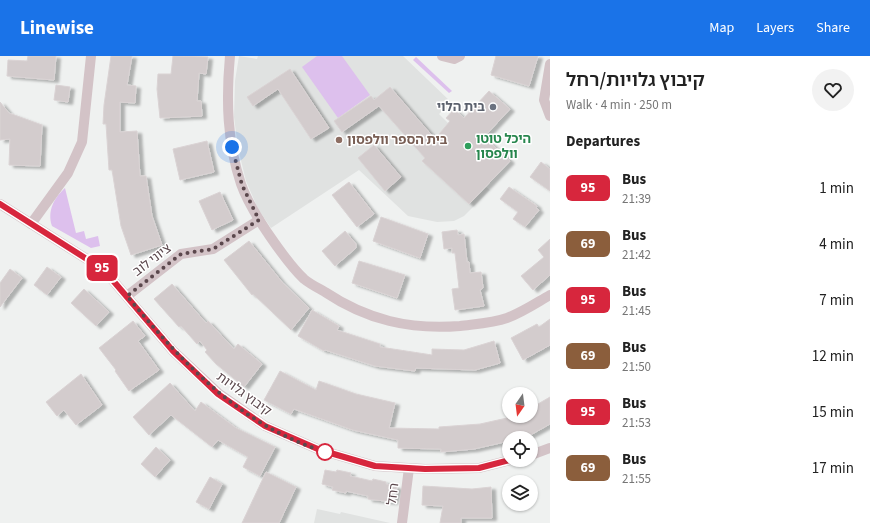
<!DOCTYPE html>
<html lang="en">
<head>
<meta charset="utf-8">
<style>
	body { margin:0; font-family:"Source Sans 3","Noto Sans Hebrew",sans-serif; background:#f2f2f2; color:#222; height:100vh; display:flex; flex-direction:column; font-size:15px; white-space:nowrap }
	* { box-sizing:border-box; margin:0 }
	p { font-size:13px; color:#767676 }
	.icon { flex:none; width:22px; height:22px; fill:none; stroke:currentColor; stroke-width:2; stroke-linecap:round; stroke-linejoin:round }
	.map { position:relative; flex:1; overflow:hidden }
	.drawer { display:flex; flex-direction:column; background:#fff; width:320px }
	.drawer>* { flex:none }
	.badge { padding:0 8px; border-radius:6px; font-size:14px; line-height:26px }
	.needle { width:26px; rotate:194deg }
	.controls { position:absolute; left:502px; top:331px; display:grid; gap:8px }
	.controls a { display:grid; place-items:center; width:36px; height:36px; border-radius:50%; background:#fff; box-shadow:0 1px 3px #0004; font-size:20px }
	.you { position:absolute; width:20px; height:20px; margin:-10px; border:3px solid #fff; border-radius:50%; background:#1a73e8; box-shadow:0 0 0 6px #1a73e833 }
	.map>.badge { position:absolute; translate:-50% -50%; box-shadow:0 0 0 2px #fff }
	h2 { padding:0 16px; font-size:15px; line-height:36px }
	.round { display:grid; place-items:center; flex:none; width:42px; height:42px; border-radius:21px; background:#f2f2f2 }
	.head { display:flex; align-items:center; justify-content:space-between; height:68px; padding:0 16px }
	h1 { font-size:19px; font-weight:600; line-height:30px }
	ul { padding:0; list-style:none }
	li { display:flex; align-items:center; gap:12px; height:56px; padding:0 16px }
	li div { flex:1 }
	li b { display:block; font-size:15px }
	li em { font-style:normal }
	li .badge { min-width:44px; font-weight:700; text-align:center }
	header { display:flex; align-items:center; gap:24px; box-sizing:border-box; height:56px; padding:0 20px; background:#1a73e8; color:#fff }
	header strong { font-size:19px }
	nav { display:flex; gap:22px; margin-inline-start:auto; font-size:14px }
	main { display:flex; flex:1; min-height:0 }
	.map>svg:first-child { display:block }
	.education { fill:#e0e2e1 }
	.green { fill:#ddc0ed }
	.building { fill:#d3cccd; stroke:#dad3d4; filter:url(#shadow) }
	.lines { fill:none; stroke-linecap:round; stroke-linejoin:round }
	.street { stroke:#d3c3c7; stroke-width:10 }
	.line-casing { stroke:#fff; stroke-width:9 }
	.line { stroke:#d7263d; stroke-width:6 }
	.walk { stroke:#5b484d; stroke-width:4; stroke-dasharray:0 7.2 }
	.worship-dot { fill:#6b7280; stroke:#fff; stroke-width:1.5 }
	.education-dot { fill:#8d6e63; stroke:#fff; stroke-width:1.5 }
	.leisure-dot { fill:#2e9e5b; stroke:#fff; stroke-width:1.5 }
	.stop-dot { fill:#fff; stroke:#d7263d; stroke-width:2 }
	.labels { text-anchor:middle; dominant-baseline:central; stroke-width:3; stroke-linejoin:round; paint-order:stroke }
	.worship-label { font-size:13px; font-weight:bold; fill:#5b616d; stroke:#fff; text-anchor:end }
	.leisure-label { font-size:13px; font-weight:bold; fill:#27864d; stroke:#fff; text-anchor:start }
	.education-label { font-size:13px; font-weight:bold; fill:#785e54; stroke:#fff; text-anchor:start }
	.street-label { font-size:13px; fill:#5b484d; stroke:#fff }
</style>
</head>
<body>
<header>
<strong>Linewise</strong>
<nav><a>Map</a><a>Layers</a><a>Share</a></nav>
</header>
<main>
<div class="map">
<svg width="550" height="467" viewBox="0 0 550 467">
	<defs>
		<filter id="shadow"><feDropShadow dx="4.5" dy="2.5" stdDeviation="1" flood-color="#0004"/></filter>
	</defs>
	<rect width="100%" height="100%" fill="#eff1f0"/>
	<g class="education">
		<polygon points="239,0 257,3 258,0 403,0 451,46 439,58 449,68 470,148 486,131 490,134 464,160 454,165 437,166 408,160 359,114 271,172 258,153 246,125 238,92 234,61 235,25"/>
		<polygon points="317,453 340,458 341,456 390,467 314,467"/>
	</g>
	<g class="green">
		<polygon points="317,0 342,0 370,39 338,62 302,11"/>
		<polygon points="416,1 452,35 449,37 413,4"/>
		<path d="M65,132L76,177L84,175L86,183L98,180L100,190L91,192L52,170C47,155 54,142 65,132Z"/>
	</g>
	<g class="building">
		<polygon points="28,0 56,0 54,24 7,20 8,4 27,5"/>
		<polygon points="111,0 132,0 127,29 136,30 135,47 120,46 120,76 137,75 140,120 146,120 152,160 162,189 131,199 121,170 112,114 109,114 106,68 103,68 104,49"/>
		<polygon points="173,0 208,1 206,18 199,17 197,45 201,45 202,60 160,62 157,33 158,18 171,18"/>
		<polygon points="496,0 538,0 529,30 491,19"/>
		<polygon points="290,13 329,72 311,83 278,33 253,50 247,41"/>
		<polygon points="56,29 70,31 68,46 54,44"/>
		<polygon points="390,31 435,83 450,65 446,62 454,53 464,62 489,35 510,53 484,81 510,105 469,148 422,105 425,102 379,50 342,76 334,65 371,40 374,44"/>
		<polygon points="0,46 9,57 42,69 40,110 9,109 10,83 0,84"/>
		<polygon points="207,85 214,116 180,124 173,93"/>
		<polygon points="374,89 401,121 385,135 358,102"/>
		<polygon points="541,106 550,113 550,135 530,121"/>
		<polygon points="349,126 374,158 357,171 332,139"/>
		<polygon points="509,131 537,150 536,152 539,154 525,171 513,163 518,156 500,143"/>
		<polygon points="220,136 233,164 212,174 199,145"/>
		<polygon points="381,161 428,178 420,202 373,185"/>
		<polygon points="457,174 458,179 464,178 467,206 469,206 470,217 481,216 483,232 480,234 484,250 455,254 452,233 459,232 455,197 452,197 452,192 444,193 442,176"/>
		<polygon points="345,175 356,188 356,192 335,210 322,195"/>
		<polygon points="550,183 550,219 533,234 521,220 544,201 538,194"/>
		<polygon points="249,185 282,226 309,252 291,274 253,238 252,239 224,204"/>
		<polygon points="359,205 405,219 397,242 352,227"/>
		<polygon points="47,211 61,221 47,239 34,229"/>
		<polygon points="10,213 22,222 0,251 0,227"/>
		<polygon points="172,228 206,267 208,265 234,293 238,288 262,308 244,331 216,308 205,296 207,294 200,285 197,288 181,270 179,271 154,243"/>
		<polygon points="84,233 109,256 96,270 71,247"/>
		<polygon points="312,254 339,270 337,274 380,288 380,291 432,299 432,293 464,294 494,285 500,307 475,314 416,312 415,315 375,310 325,294 324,295 298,280"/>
		<polygon points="550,263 550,289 523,304 511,282 537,268 539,271"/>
		<polygon points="133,265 145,280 138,285 159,314 129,335 115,315 116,314 99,292"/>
		<polygon points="280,315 316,334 319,325 356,338 395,347 389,372 439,373 439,371 480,368 516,360 531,360 531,352 550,341 550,368 525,382 509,382 509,385 474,393 441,396 441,393 398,392 398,384 353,374 294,353 291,358 264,344"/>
		<polygon points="81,318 102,349 76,369 64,354 57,360 46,346"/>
		<polygon points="170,327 195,355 201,346 236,372 275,391 260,420 243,411 248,401 218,384 212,391 171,359 149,379 133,361"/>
		<polygon points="156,391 170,404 155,421 141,408"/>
		<polygon points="325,414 336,416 337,414 351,417 350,420 372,425 373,423 386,426 386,428 397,431 393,446 368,443 368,440 346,435 346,437 332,434 333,431 322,428"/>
		<polygon points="266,416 296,431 279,467 242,467"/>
		<polygon points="210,421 222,428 209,453 196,446"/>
		<polygon points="423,430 472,433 491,431 492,462 461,462 461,467 440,467 443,450 422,449"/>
	</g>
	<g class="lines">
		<g class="street">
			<path d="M230,0C226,44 227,86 241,128C247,145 257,161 267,176C278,192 290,210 304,223C310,228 318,232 325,236C367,264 410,274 460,270C475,268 493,267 507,262C523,256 536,247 550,239"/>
			<polyline points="442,0 454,3 460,0"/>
			<polyline points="550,8 544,44 550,60"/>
			<polyline points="0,148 104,214 173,295 218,337 265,370 320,394 375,410 425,413 479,412 510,404"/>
			<polyline points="31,168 68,117 82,86 91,0"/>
			<polyline points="127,240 181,198 213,193 259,164"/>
			<polyline points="531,399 550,392"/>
			<polyline points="402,467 409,412"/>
		</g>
	</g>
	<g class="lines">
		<g class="line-casing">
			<polyline id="line" points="0,148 104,214 173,295 218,338 265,370 320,394 375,410 425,413 479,412 510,404"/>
		</g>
		<use href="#line" class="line"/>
		<path class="walk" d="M232,91L242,129L259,164L213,193L181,198L127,240C184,308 238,368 325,396"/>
	</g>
	<circle class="worship-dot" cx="493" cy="51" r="4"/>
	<circle class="education-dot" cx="339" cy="84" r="4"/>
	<circle class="leisure-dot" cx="468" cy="90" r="4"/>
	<circle class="stop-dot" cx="325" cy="396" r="8"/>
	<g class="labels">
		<g class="worship-label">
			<text x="485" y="51">בית הלוי</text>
		</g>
		<g class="leisure-label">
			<text x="476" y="83">היכל טוטו<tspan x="476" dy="15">וולפסון</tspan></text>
		</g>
		<g class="education-label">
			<text x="347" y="84">בית הספר וולפסון</text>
		</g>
		<g class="street-label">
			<text transform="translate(152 204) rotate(-37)">ציוני לוב</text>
			<text transform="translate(244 338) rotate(36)">קיבוץ גלויות</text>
			<text transform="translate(393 438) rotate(-83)">רחל</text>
		</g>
	</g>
</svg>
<div class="controls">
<a><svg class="needle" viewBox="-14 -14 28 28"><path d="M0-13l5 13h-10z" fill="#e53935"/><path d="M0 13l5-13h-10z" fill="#767676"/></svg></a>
<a><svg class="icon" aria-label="locate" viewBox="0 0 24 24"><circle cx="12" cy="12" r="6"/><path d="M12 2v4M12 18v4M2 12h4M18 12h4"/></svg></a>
<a><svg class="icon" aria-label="layers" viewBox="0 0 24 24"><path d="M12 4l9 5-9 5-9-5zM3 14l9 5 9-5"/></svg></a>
</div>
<div class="you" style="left:232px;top:91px"></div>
<b class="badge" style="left:102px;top:212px;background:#d7263d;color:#fff">95</b>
</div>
<section class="drawer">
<div class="head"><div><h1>קיבוץ גלויות/רחל</h1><p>Walk · 4 min · 250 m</p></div><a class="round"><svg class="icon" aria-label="heart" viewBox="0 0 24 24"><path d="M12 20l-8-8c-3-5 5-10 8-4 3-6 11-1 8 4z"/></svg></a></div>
<h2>Departures</h2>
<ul>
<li><span class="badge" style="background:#d7263d;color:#fff">95</span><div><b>Bus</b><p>21:39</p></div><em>1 min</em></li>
<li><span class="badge" style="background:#8b5e3c;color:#fff">69</span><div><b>Bus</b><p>21:42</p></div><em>4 min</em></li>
<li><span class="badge" style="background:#d7263d;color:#fff">95</span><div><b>Bus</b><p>21:45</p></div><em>7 min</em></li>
<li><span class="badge" style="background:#8b5e3c;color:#fff">69</span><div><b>Bus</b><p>21:50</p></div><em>12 min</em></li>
<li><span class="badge" style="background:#d7263d;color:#fff">95</span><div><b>Bus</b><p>21:53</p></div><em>15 min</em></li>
<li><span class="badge" style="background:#8b5e3c;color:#fff">69</span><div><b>Bus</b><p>21:55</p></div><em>17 min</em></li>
</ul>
</section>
</main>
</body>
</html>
